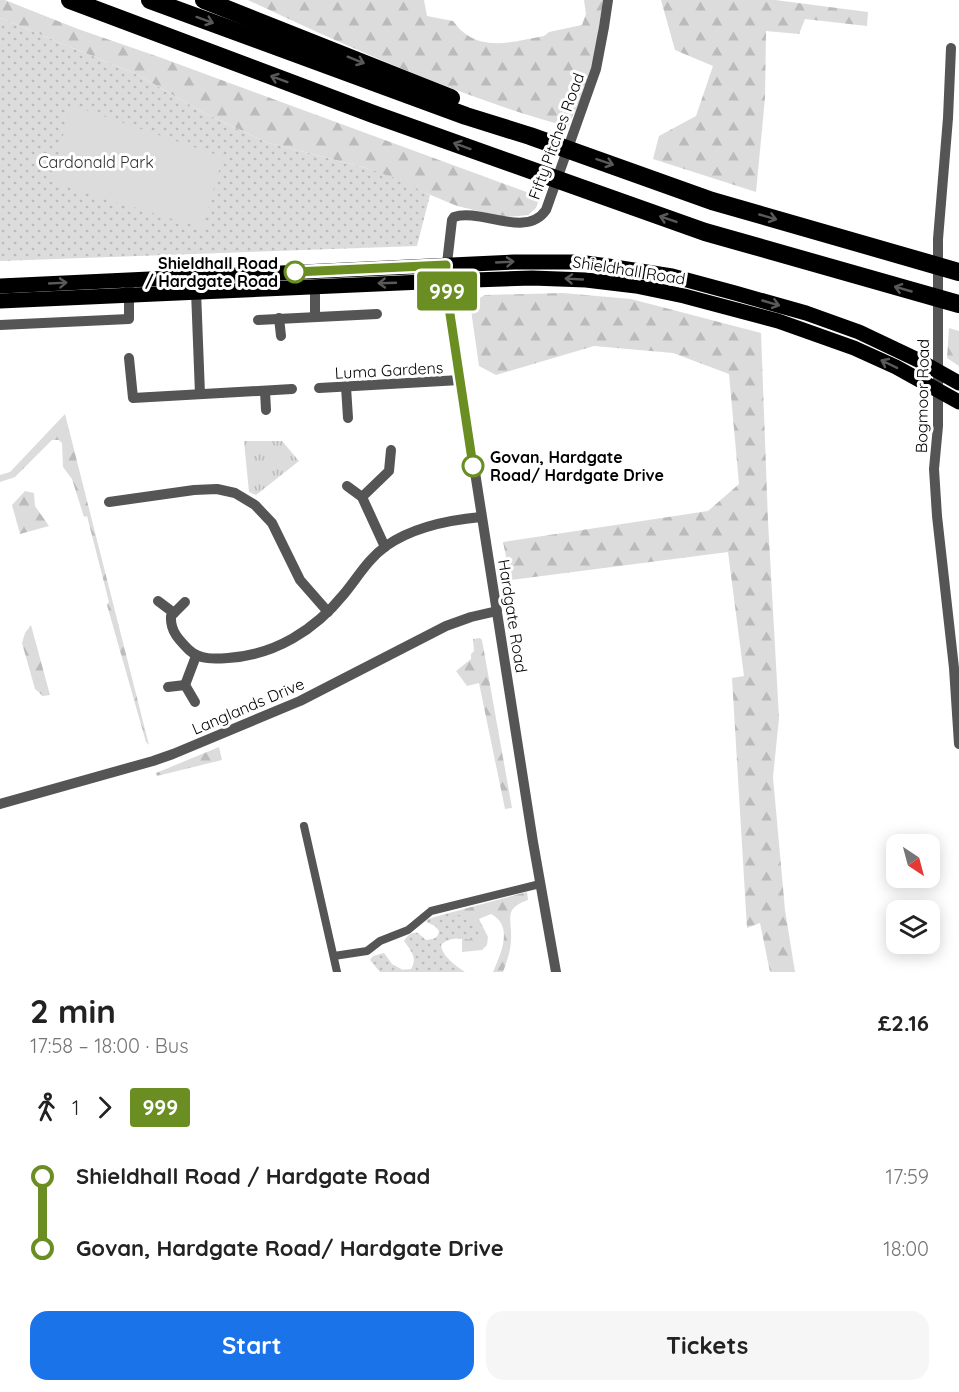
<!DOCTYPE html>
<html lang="en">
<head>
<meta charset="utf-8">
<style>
	body { margin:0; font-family:Quicksand,sans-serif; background:#f6f6f6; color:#222; height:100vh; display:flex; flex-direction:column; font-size:22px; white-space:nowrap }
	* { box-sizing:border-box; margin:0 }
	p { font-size:20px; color:#767676 }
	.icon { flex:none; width:33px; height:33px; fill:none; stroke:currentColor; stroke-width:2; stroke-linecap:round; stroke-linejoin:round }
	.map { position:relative; height:972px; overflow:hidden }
	.details { display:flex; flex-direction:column; background:#fff; flex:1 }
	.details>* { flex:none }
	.badge { padding:0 12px; border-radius:4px; font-size:21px; line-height:39px }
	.needle { width:39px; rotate:144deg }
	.tools { position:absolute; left:886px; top:834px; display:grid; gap:12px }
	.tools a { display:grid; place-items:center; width:54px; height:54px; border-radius:12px; background:#fff; box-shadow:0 3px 15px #0003; font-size:30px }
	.map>.badge { position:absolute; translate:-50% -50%; box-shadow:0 0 0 3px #fff }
	.legs { display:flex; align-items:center; gap:9px; height:66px; padding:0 30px; font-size:20px }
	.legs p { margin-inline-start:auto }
	.overview { display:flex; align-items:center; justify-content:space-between; height:102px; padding:0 30px }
	h1 { font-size:33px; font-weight:800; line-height:45px }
	.cta { display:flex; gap:12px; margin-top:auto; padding:12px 30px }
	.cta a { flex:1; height:69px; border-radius:18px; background:#1a73e8; color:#fff; font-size:24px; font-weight:800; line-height:69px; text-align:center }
	.cta a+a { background:#f6f6f6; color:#222 }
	ul { padding:0 30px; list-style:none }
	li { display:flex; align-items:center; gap:21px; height:72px; font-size:22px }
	li i { display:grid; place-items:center; width:9px; height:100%; margin:0 8px; background:currentColor }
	li i::after { content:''; width:15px; height:15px; margin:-8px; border:4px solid; border-radius:50%; background:#fff }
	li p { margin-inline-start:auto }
	li:first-child i { background:linear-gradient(#0000 50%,currentColor 0) }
	li:last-child i { background:linear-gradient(currentColor 50%,#0000 0) }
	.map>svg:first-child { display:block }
	.grass { fill:url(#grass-tufts) }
	.forest { fill:url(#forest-firs) }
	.park { fill:url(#park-dots) }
	.pitch { fill:#dcdcdc }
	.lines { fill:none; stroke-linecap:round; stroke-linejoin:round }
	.pedestrian { stroke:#555; stroke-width:8 }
	.minor { stroke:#555; stroke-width:10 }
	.primary { stroke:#000; stroke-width:15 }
	.motorway { stroke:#000; stroke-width:18 }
	.oneway { stroke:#595959 }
	.line-1-casing { stroke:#fff; stroke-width:14 }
	.line-1 { stroke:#6b8e23; stroke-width:9 }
	.stop-1-dot { fill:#fff; stroke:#6b8e23; stroke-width:3 }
	.labels { text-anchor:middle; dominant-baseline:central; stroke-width:6; stroke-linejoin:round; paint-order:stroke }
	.street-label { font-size:16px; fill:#000; stroke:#fff }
	.park-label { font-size:16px; fill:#333; stroke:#fff }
	.stop-label { font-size:16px; font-weight:bold; fill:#000; stroke:#fff; text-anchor:end }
</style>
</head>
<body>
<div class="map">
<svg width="959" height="972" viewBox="0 0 959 972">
	<defs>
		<pattern id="grass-tufts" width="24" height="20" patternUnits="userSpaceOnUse" patternTransform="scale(1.5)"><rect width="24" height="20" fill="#dcdcdc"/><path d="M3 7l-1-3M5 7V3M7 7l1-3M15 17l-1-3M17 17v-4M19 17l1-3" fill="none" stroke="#bbb"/></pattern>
		<pattern id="forest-firs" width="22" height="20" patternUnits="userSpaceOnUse" patternTransform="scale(1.5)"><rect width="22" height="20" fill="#dcdcdc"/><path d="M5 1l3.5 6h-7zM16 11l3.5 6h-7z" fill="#bbb"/></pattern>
		<pattern id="park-dots" width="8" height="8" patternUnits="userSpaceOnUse" patternTransform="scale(1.5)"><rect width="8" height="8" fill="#dcdcdc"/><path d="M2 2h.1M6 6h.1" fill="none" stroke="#bbb" stroke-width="1.8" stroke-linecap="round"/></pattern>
	</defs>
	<rect width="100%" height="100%" fill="#fff"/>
	<polygon class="grass" points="244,441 282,441 299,461 256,495 249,492"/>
	<g class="forest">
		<polygon points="0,0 5,0 78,29 159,57 540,197 536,208 528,215 519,216 504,217 457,206 366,168 266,142 204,113 136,74 0,18"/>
		<path d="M248,0H424L427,16L453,21C477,54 510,42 544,36L549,32L582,25L586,14L584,0H603L593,67L585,89L568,127C457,96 352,49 248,0Z"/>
		<polygon points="661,0 775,0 868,12 867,26 805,19 799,34 766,31 765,98 756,192 653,159 659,136 696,116 713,66 675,50"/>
		<polygon points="563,293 631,299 761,333 768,521 779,718 773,777 785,910 795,972 770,972 760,923 747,928 732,678 744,676 728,552 511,580 503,542 708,511 739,484 729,374 673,353 594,346 496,375 479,366 470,303 485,295"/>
		<polygon points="949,328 959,331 959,366 947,358"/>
		<polygon points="65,414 149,745 146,742 107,605 109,602 87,516 84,517 72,479 63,467 62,443 59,440 52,440 15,477 0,482 0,475 10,472"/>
		<polygon points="25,491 34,493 35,506 49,526 20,534 12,505"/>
		<polygon points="31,625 50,695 43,696 35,689 22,643 25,633"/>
		<polygon points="480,638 482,640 512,808 505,809 479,683 467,686 456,671 471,659 471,654 474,651 473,639"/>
		<polygon points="219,747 222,760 157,776 156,773"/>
		<path d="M527,892L528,900C503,909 512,918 511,939C511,950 507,961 503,972H493C501,953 514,926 491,914L479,919L488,937L487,945L482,950L462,952V938L475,940L449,913Z"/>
	</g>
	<g class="park">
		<polygon points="0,18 136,74 204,113 266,142 366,168 395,178 430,195 417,246 0,261"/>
		<path d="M449,913C469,918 470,912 481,935L475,941C465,938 449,936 441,945C442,956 456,966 465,972H380L370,960L373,956L384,953L392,964L403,970L411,969C418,958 411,951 404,941C408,935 411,932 418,933L426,940C433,939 438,939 439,931L435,926L426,922L428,919Z"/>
	</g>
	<polygon class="pitch" points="71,105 223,157 202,228 51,182"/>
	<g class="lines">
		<g class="pedestrian">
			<polyline points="304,826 337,972"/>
			<polyline points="334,956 367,951 380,941 408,930 431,911 540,884"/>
		</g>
		<g class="minor">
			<polyline points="951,48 948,118 938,239 938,426 934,469 937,516 954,668 959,744"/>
			<polyline points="315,286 315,316"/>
			<polyline points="196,291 200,394"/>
			<polyline points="279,318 281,336"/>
			<polyline points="258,320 377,314"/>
			<polyline points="0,325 129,319 129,289"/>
			<polyline points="129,358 133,398 292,389"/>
			<polyline points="346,387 348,418"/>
			<polyline points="319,388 460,380"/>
			<polyline points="265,391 266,410"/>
			<polyline points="347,486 362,497 385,547"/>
			<polyline points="362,497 389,471 391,450"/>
			<polyline points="109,502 194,490 217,489 235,493 255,505 272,523 300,580 328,612"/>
			<polyline points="158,601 174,613"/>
			<path d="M185,602L171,616C170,631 179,640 189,650C200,660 215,659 228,658C275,655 315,630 344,594C358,577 368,559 386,546C413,527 448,520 481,517"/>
			<polyline points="185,685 196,656"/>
			<polyline points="168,687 185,685 195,702"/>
			<polyline points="0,804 153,761 173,754 300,701 446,626 471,617 497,611"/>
			<path d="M556,972L533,842L445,281L452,220L454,217C481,208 526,239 546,210L596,69L604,27L608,0"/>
		</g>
		<g class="primary">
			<polyline points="0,286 514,262 578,262 608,266 672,276 735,293 806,313 859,332 918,360 959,383"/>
			<polyline points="0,301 445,281 532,278 586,280 636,286 684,296 778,321 854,348 896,367 959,402"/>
		</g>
		<g class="motorway">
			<polyline points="70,0 373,114 705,232 959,304"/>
			<polyline points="150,0 466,116 530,136 712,201 959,272"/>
			<polyline points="204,0 451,98"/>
		</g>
	</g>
	<defs><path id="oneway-shaft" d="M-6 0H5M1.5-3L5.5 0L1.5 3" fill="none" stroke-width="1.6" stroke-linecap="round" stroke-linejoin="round" transform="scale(1.5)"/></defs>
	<g class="oneway">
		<use href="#oneway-shaft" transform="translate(205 20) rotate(20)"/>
		<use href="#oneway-shaft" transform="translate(356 60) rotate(22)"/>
		<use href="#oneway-shaft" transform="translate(279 79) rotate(-160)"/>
		<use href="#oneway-shaft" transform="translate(462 146) rotate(-160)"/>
		<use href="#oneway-shaft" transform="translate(605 162) rotate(19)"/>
		<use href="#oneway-shaft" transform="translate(768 217) rotate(16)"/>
		<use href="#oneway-shaft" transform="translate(668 219) rotate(-161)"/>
		<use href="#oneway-shaft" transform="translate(505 262) rotate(-3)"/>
		<use href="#oneway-shaft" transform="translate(574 279) rotate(-177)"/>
		<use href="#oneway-shaft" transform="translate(58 283) rotate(-3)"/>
		<use href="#oneway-shaft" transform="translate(387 283) rotate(178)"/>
		<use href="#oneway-shaft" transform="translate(903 289) rotate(-164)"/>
		<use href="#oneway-shaft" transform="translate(771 303) rotate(16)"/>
		<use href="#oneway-shaft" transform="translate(889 364) rotate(-154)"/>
	</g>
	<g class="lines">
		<g class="line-1-casing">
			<polyline id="line-1" points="295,272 446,265 445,281 473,466"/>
		</g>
		<use href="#line-1" class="line-1"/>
	</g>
	<g class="stop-1-dot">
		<circle cx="295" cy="272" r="10"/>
		<circle cx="473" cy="466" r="10"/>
	</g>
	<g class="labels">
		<g class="street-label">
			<text transform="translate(556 136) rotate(-70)">Fifty Pitches Road</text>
			<text transform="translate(629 270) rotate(9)">Shieldhall Road</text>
			<text transform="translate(389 370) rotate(-3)">Luma Gardens</text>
			<text transform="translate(922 396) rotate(-89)">Bogmoor Road</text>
			<text transform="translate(513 616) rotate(81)">Hardgate Road</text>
			<text transform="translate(248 706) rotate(-23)">Langlands Drive</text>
		</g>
		<g class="park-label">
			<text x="96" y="162">Cardonald Park</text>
		</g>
		<g class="stop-label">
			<text x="278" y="263">Shieldhall Road<tspan x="278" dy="18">/ Hardgate Road</tspan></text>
			<text x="490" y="457" text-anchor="start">Govan, Hardgate<tspan x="490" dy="18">Road/ Hardgate Drive</tspan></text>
		</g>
	</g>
</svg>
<div class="tools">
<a><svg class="needle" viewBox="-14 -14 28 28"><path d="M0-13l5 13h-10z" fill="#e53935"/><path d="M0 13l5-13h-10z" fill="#767676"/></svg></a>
<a><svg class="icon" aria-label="layers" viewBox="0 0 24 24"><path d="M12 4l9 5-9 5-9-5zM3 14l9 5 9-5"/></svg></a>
</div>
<b class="badge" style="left:447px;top:291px;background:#6b8e23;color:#fff">999</b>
</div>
<section class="details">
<div class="overview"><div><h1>2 min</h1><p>17:58 – 18:00 · Bus</p></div><b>£2.16</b></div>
<div class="legs"><svg class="icon" aria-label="walk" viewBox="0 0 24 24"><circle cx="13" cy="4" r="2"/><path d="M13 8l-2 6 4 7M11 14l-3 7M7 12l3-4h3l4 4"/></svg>1<svg class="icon" aria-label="forward" viewBox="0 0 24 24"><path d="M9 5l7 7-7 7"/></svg><b class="badge" style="background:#6b8e23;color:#fff">999</b></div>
<ul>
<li><i style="color:#6b8e23"></i><b>Shieldhall Road / Hardgate Road</b><p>17:59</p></li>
<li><i style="color:#6b8e23"></i><b>Govan, Hardgate Road/ Hardgate Drive</b><p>18:00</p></li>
</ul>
<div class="cta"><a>Start</a><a>Tickets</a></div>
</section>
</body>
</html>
